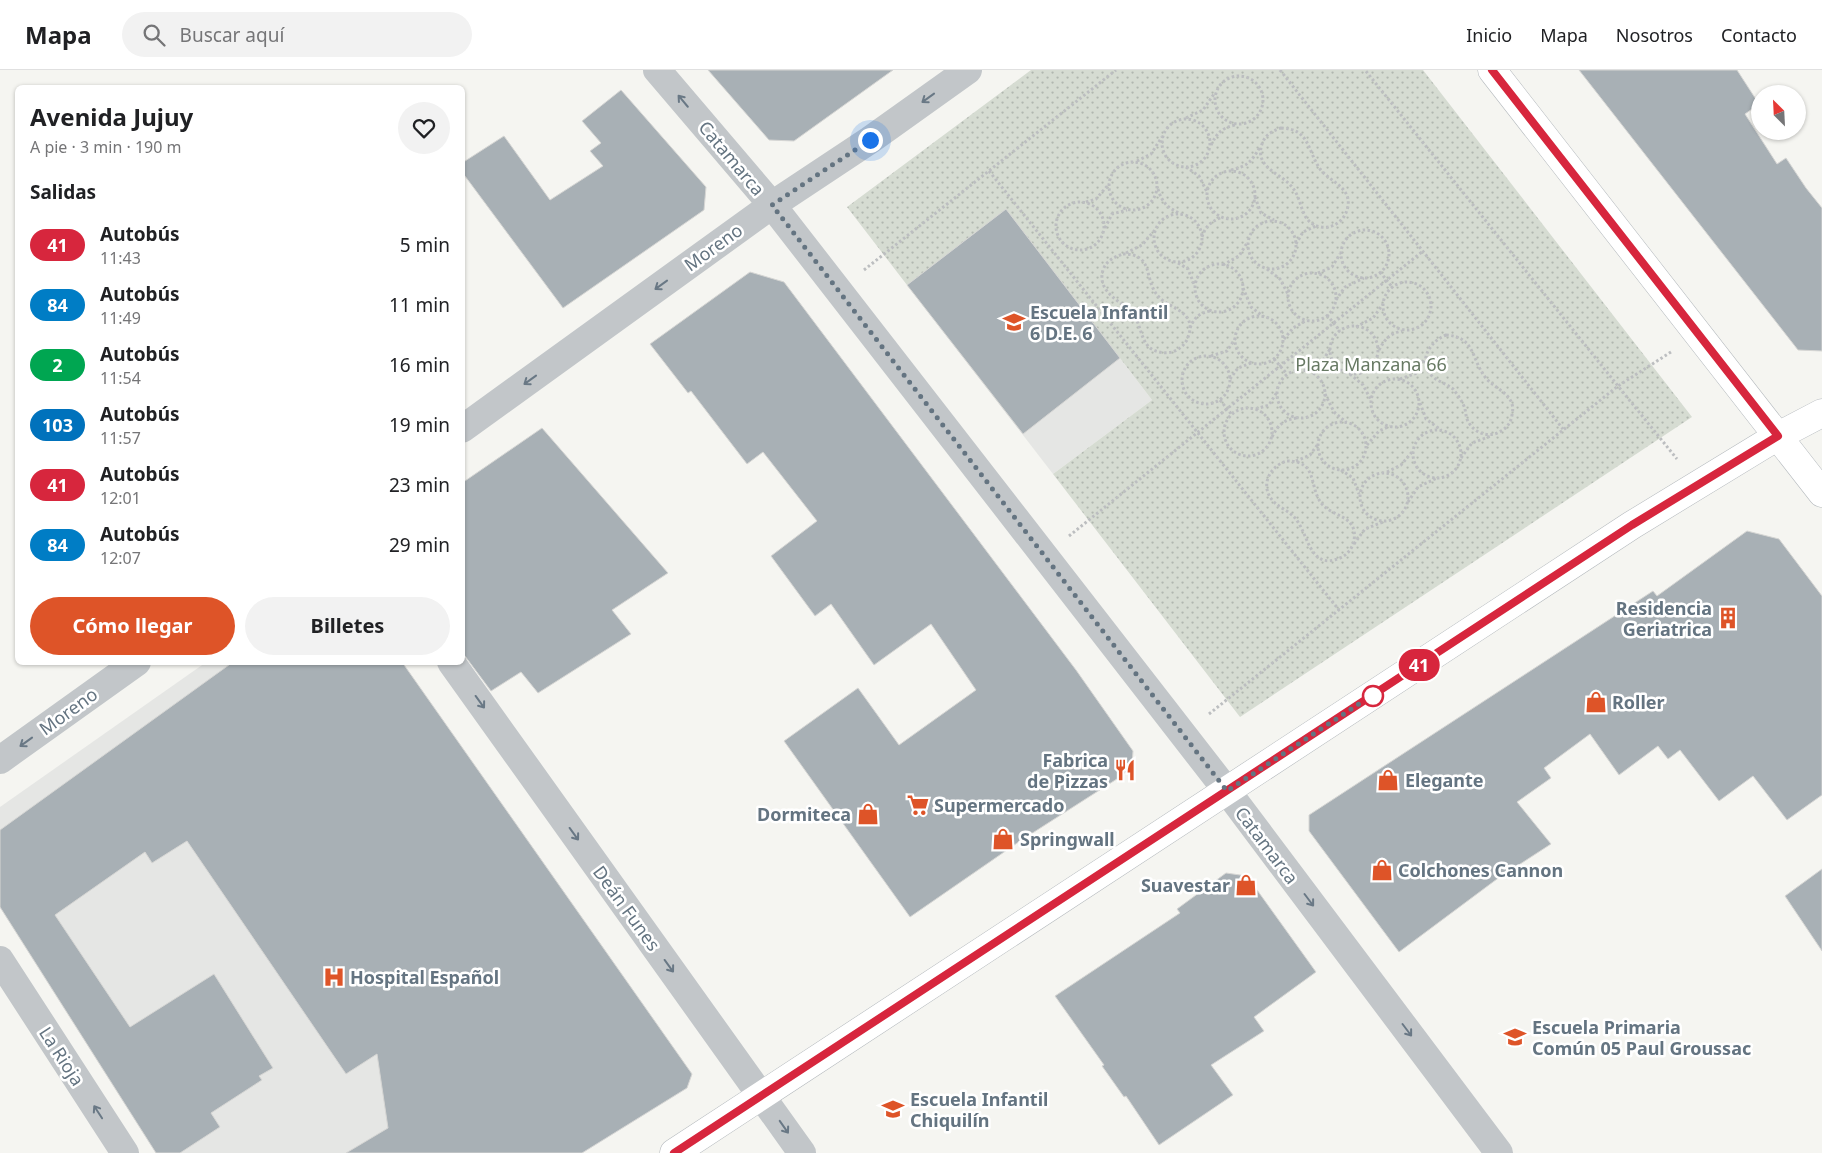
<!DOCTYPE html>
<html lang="es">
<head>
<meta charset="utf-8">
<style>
	body { margin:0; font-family:"Noto Sans",sans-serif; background:#f2f2f2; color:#202124; height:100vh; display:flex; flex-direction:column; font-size:19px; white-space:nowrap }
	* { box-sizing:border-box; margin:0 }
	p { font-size:16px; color:#757577 }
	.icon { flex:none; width:28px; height:28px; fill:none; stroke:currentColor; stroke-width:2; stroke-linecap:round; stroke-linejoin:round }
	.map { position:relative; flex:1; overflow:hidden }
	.sheet { position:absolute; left:15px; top:15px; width:450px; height:580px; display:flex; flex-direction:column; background:#fff; border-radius:8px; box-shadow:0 1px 4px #0004 }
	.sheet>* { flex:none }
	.badge { padding:0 10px; border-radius:16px; font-size:18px; line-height:32px }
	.needle { width:32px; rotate:336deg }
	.tools { position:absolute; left:1751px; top:15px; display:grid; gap:10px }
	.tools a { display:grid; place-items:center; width:55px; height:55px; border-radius:50%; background:#fff; box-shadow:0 1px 4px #0004; font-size:25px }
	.you { position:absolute; width:25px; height:25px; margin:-12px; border:4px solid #fff; border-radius:50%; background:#1a73e8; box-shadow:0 0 0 8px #1a73e833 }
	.map>.badge { position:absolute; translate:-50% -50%; box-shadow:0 0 0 2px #fff }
	h2 { padding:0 15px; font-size:19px; line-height:45px }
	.round { display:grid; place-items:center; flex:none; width:52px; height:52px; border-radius:26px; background:#f2f2f2 }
	.headline { display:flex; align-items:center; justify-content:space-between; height:85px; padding:0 15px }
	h1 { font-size:24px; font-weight:700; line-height:38px }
	.primary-button { display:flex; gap:10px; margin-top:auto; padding:10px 15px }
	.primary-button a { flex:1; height:58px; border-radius:30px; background:#de5428; color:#fff; font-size:20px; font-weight:700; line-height:58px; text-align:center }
	.primary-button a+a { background:#f2f2f2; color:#202124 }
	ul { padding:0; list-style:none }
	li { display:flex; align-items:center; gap:15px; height:60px; padding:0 15px }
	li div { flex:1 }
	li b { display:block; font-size:19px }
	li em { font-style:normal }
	li .badge { min-width:55px; font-weight:700; text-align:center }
	header { display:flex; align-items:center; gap:30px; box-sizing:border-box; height:70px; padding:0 25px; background:#fff; border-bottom:1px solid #e0e0e0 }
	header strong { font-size:24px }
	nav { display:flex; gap:28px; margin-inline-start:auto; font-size:18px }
	.search { width:350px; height:45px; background:#f2f2f2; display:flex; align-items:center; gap:12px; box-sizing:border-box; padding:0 18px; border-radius:28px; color:#757577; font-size:19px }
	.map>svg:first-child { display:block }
	.built { fill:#e5e6e4 }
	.park { fill:url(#park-dots) }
	.building { fill:#a8b0b5; stroke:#d6d6d4 }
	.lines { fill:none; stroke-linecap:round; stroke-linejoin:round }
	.secondary-casing { stroke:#b4b9bd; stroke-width:29 }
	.path { stroke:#bcbec0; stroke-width:3; stroke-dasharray:2.5 2.5; stroke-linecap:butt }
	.street { stroke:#c2c6c9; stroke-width:28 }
	.secondary { stroke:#fff; stroke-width:28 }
	.oneway { stroke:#697885 }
	.line-casing { stroke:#fff; stroke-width:11 }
	.line { stroke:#d7263d; stroke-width:8 }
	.walk { stroke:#647481; stroke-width:5; stroke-dasharray:0 9 }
	.stop-dot { fill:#fff; stroke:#d7263d; stroke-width:2.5 }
	.labels { text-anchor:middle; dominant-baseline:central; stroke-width:5; stroke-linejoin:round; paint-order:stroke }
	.street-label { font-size:18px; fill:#647481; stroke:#fff }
	.poi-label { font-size:18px; font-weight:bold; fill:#647481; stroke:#fff; text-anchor:start }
	.park-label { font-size:18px; fill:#677963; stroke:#fff }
</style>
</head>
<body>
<header>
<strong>Mapa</strong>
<div class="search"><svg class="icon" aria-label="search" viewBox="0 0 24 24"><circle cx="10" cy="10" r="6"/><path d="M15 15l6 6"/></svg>Buscar aquí</div>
<nav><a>Inicio</a><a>Mapa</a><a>Nosotros</a><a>Contacto</a></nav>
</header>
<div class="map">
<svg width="1822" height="1083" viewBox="0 0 1822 1083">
	<defs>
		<pattern id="park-dots" width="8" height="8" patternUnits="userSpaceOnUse" patternTransform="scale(1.25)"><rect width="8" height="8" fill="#d6dcd2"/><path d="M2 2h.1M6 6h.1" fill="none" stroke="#b1b7b0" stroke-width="1.8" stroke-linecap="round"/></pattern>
	</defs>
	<rect width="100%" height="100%" fill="#f5f5f1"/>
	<g class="built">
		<polygon points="1006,139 1152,330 1053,404 907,215"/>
		<polygon points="205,593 396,593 535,1083 167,1083 0,826 0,737"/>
	</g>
	<polygon class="park" points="1031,0 1423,0 1692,347 1240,647 1053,404 1152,330 1006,139 907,215 847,137"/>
	<g class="building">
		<polygon points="708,0 893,0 794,71 769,70"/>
		<polygon points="1579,0 1737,0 1759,34 1745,44 1777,94 1786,88 1806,118 1822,138 1822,281 1798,280"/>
		<polygon points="621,20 706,117 704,140 563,238 462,102 462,93 504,66 550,130 603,96 590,81 601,73 582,51"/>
		<polygon points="1006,139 1120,288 1023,364 907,215"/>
		<polygon points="750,202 784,212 1076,600 1133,681 1132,696 1120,707 1020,771 910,847 784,671 858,618 899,675 976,620 931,554 874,595 831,534 815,546 771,486 817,451 763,382 747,394 691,321 688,323 650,274"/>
		<polygon points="542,358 668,503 612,540 631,564 538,623 521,602 491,621 462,582 462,413"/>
		<polygon points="1747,461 1779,469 1822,526 1822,725 1787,750 1753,706 1719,731 1680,680 1668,689 1658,676 1619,705 1590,664 1544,698 1551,708 1517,732 1551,774 1497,809 1399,882 1309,761 1309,745 1653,521 1657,526"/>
		<polygon points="233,592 402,592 692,1004 687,1018 582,1083 346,1083 388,1058 377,984 346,1004 187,771 152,793 145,782 55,845 130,957 214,904 273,998 259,1006 262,1010 211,1043 220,1057 180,1083 156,1083 0,837 0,760"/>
		<polygon points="1822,799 1822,881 1785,826"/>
		<polygon points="1226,803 1247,806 1316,902 1254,947 1264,961 1211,995 1233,1025 1159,1075 1126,1026 1124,1027 1102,996 1104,995 1055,926 1180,843 1177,839"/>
	</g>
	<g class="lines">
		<g class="secondary-casing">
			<g id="secondary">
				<polyline points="1492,0 1822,423"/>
				<polyline points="674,1083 1632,455 1778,366 1822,343"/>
			</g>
		</g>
		<g class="path">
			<polyline points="1280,0 1563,359"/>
			<circle cx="1239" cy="30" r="24"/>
			<polyline points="1186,48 1203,40 1214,24"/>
			<circle cx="1186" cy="73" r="24"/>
			<path d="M1281,58C1310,59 1307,80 1320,99C1330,112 1351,117 1348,136C1347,142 1344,148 1339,152C1334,156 1328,158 1321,157C1299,153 1304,131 1292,117C1281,103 1254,98 1262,74C1265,65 1272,61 1281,58Z"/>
			<path d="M1211,75C1217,63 1222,58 1235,55"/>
			<polyline points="1137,91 1151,84 1162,67"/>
			<circle cx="1133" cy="116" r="24"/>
			<polyline points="1186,97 1199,106 1207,122"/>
			<path d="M1231,100C1248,96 1251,92 1260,77"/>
			<polyline points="989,101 1339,540"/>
			<circle cx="1231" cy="125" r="24"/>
			<path d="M1158,119C1162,133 1168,138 1181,144"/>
			<polyline points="1255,127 1261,143 1274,150"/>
			<polyline points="1086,132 1096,129 1109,114"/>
			<circle cx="1080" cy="156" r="24"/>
			<circle cx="1178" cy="168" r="24"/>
			<circle cx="1272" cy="175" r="24"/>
			<polyline points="1105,158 1112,144 1127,140"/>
			<circle cx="1365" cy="184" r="24"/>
			<path d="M1202,167C1206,155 1211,152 1222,147"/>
			<polyline points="1296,174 1303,162 1316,156"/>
			<polyline points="1126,183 1142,175 1155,160"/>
			<path d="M1123,184C1155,184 1143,209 1158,226C1169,239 1198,241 1188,267C1186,274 1179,280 1172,282C1165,284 1156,282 1150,278C1141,270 1141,257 1135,247C1124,231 1096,224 1103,200C1106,191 1114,187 1123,184Z"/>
			<polyline points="1178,193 1188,199 1194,214"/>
			<circle cx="1219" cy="218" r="24"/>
			<polyline points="1223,195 1239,186 1247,173"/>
			<polyline points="1267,199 1280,209 1288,224"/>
			<polyline points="864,200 1116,0"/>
			<polyline points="1380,202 1393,218"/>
			<polyline points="1318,203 1332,197 1340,184"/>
			<circle cx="1312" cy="227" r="24"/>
			<circle cx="1407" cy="236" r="24"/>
			<polyline points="1243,218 1251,237 1264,247"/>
			<polyline points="1336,230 1345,217 1364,208"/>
			<polyline points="1327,245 1340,261"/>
			<circle cx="1259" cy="270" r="24"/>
			<circle cx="1354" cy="280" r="24"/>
			<polyline points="1356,257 1373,248 1383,234"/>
			<path d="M1190,258C1194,248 1199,243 1210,241"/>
			<path d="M1446,265C1475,267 1471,288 1485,307C1495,320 1517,324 1512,345C1511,353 1506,359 1499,362C1489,368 1475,363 1469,353C1466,349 1466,344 1465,339C1463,332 1457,324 1453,319C1447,314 1439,312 1433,307C1417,292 1429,272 1446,265Z"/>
			<polyline points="1284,269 1293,258 1307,250"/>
			<path d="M1379,280C1385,269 1389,264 1402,261"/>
			<polyline points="1671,282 1618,316 1677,389"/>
			<polyline points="1211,286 1227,281 1235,269"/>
			<circle cx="1206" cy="310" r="24"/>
			<polyline points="1274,289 1287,304"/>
			<polyline points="1306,300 1322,292 1330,279"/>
			<circle cx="1301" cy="324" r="24"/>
			<polyline points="1350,304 1363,315 1371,330"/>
			<polyline points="1230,309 1238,298 1251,293"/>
			<polyline points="1400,309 1417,303 1424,289"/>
			<circle cx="1395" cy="333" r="24"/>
			<polyline points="1325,324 1334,342 1346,352"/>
			<polyline points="1220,330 1232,345"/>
			<polyline points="1420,333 1426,349 1441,360"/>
			<circle cx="1248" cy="362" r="24"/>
			<polyline points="1256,339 1269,335 1277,322"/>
			<circle cx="1342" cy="376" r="24"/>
			<circle cx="1437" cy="384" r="24"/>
			<path d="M1272,367C1278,355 1283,350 1297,348"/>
			<polyline points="1367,375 1379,361 1390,356"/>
			<polyline points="1461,388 1472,373 1491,366"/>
			<path d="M1287,391C1319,391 1308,417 1322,434C1334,448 1358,445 1354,471C1352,479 1347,485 1340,488C1309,501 1309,464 1295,448C1289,441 1280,438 1274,432C1259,417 1269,396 1287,391Z"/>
			<polyline points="1296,391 1310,385 1318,374"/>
			<polyline points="1341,400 1353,408 1359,424"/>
			<polyline points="1387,402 1401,395 1412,382"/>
			<circle cx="1384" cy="427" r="24"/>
			<polyline points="1408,432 1418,417 1437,408"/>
			<polyline points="1069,466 1423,181"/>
			<polyline points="1354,474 1365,459 1383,452"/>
			<polyline points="1209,644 1618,316 1365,0"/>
		</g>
		<g class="street">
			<polyline points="657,0 772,135 1227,721 1499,1083"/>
			<polyline points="462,359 772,135 870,70 968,0"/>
			<polyline points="451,592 802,1083"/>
			<polyline points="0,690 137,592"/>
			<polyline points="0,890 125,1083"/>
		</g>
		<use href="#secondary" class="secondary"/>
	</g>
	<defs><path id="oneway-shaft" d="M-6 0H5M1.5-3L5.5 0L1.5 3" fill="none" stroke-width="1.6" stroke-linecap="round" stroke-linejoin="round" transform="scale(1.25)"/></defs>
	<g class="oneway">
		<use href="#oneway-shaft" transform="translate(928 28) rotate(144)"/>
		<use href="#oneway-shaft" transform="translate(683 31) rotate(-130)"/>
		<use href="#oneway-shaft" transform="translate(661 215) rotate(144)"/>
		<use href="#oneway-shaft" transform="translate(530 310) rotate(144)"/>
		<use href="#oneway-shaft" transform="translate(480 632) rotate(54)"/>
		<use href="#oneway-shaft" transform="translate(26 672) rotate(144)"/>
		<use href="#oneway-shaft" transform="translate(574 764) rotate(54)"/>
		<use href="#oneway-shaft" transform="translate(1309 830) rotate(53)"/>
		<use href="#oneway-shaft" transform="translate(669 896) rotate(54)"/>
		<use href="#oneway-shaft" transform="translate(1407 960) rotate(53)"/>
		<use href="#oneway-shaft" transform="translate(98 1042) rotate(-123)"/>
		<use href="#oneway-shaft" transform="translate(784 1057) rotate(55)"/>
	</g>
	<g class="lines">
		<g class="line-casing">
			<polyline id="line" points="674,1083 1632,455 1778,366 1492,0"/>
		</g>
		<use href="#line" class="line"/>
		<polyline class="walk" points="870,70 772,135 1227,721 1374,624 1373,626"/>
	</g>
	<defs>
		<g id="school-bare" transform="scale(1.725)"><path d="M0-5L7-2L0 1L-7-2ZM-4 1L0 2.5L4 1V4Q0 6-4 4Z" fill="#de5428" stroke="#fff" stroke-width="2.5" paint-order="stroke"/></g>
		<g id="building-bare" transform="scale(1.725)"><path d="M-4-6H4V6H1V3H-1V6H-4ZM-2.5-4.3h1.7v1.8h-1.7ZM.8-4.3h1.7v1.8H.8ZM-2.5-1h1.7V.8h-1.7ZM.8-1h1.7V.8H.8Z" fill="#de5428" stroke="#fff" stroke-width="2.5" paint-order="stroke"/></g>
		<g id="shop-bare" transform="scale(1.725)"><path d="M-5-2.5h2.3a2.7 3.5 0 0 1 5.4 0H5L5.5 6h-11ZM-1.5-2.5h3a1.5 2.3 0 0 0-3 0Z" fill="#de5428" stroke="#fff" stroke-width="2.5" paint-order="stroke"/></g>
		<g id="restaurant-bare" transform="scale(1.725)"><path d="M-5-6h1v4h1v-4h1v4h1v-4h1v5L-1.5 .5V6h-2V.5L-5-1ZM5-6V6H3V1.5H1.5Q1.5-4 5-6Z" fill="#de5428" stroke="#fff" stroke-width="2.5" paint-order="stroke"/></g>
		<g id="supermarket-bare" transform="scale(1.725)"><path d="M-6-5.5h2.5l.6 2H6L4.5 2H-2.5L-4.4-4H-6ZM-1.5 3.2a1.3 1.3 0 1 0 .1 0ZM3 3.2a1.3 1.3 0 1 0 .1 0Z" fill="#de5428" stroke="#fff" stroke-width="2.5" paint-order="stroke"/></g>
		<g id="hospital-bare" transform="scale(1.725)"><path d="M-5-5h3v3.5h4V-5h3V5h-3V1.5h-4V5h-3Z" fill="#de5428" stroke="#fff" stroke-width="2.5" paint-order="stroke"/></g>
	</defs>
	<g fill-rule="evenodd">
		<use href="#school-bare" x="1014" y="252"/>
		<use href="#building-bare" x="1728" y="548"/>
		<use href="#shop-bare" x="1596" y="632"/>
		<use href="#restaurant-bare" x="1125" y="700"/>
		<use href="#shop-bare" x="1388" y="710"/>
		<use href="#supermarket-bare" x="918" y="735"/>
		<use href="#shop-bare" x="868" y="744"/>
		<use href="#shop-bare" x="1003" y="769"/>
		<use href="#shop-bare" x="1382" y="800"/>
		<use href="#shop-bare" x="1246" y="815"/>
		<use href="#hospital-bare" x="334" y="907"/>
		<use href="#school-bare" x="1515" y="967"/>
		<use href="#school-bare" x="893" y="1039"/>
	</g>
	<circle class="stop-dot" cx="1373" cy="626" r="10"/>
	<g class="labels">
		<g class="street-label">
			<text transform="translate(732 88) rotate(50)">Catamarca</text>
			<text transform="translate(713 177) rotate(-36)">Moreno</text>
			<text transform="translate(68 641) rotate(-36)">Moreno</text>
			<text transform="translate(1267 775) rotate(53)">Catamarca</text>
			<text transform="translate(627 838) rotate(54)">Deán Funes</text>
			<text transform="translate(62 986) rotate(57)">La Rioja</text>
		</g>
		<g class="poi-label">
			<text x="1030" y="242">Escuela Infantil<tspan x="1030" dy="21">6 D.E. 6</tspan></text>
			<text x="1712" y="538" text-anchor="end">Residencia<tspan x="1712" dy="21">Geriatrica</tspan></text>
			<text x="1612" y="632">Roller</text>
			<text x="1108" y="690" text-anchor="end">Fabrica<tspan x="1108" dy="21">de Pizzas</tspan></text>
			<text x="1405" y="710">Elegante</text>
			<text x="934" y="735">Supermercado</text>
			<text x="851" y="744" text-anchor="end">Dormiteca</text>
			<text x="1020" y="769">Springwall</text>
			<text x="1398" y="800">Colchones Cannon</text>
			<text x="1230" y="815" text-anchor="end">Suavestar</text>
			<text x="350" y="907">Hospital Español</text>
			<text x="1532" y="957">Escuela Primaria<tspan x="1532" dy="21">Común 05 Paul Groussac</tspan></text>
			<text x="910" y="1029">Escuela Infantil<tspan x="910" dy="21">Chiquilín</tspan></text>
		</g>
		<g class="park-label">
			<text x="1371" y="294">Plaza Manzana 66</text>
		</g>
	</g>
</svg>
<div class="tools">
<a><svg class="needle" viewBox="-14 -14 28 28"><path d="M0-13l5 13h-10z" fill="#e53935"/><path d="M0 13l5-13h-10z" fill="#757577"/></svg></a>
</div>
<div class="you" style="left:870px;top:70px"></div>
<b class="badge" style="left:1419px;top:595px;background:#d7263d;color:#fff">41</b>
<section class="sheet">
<div class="headline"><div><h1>Avenida Jujuy</h1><p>A pie · 3 min · 190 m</p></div><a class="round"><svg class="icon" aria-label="heart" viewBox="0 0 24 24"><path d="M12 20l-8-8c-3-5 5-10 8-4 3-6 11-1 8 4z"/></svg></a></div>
<h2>Salidas</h2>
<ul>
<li><span class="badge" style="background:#d7263d;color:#fff">41</span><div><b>Autobús</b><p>11:43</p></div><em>5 min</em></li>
<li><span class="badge" style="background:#007dc5;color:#fff">84</span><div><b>Autobús</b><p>11:49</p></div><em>11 min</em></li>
<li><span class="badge" style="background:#00a651;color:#fff">2</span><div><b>Autobús</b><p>11:54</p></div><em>16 min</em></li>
<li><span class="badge" style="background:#0072bc;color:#fff">103</span><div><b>Autobús</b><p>11:57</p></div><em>19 min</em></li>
<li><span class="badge" style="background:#d7263d;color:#fff">41</span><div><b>Autobús</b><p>12:01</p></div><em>23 min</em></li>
<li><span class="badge" style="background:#007dc5;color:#fff">84</span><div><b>Autobús</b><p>12:07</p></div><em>29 min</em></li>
</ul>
<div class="primary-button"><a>Cómo llegar</a><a>Billetes</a></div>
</section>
</div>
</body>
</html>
